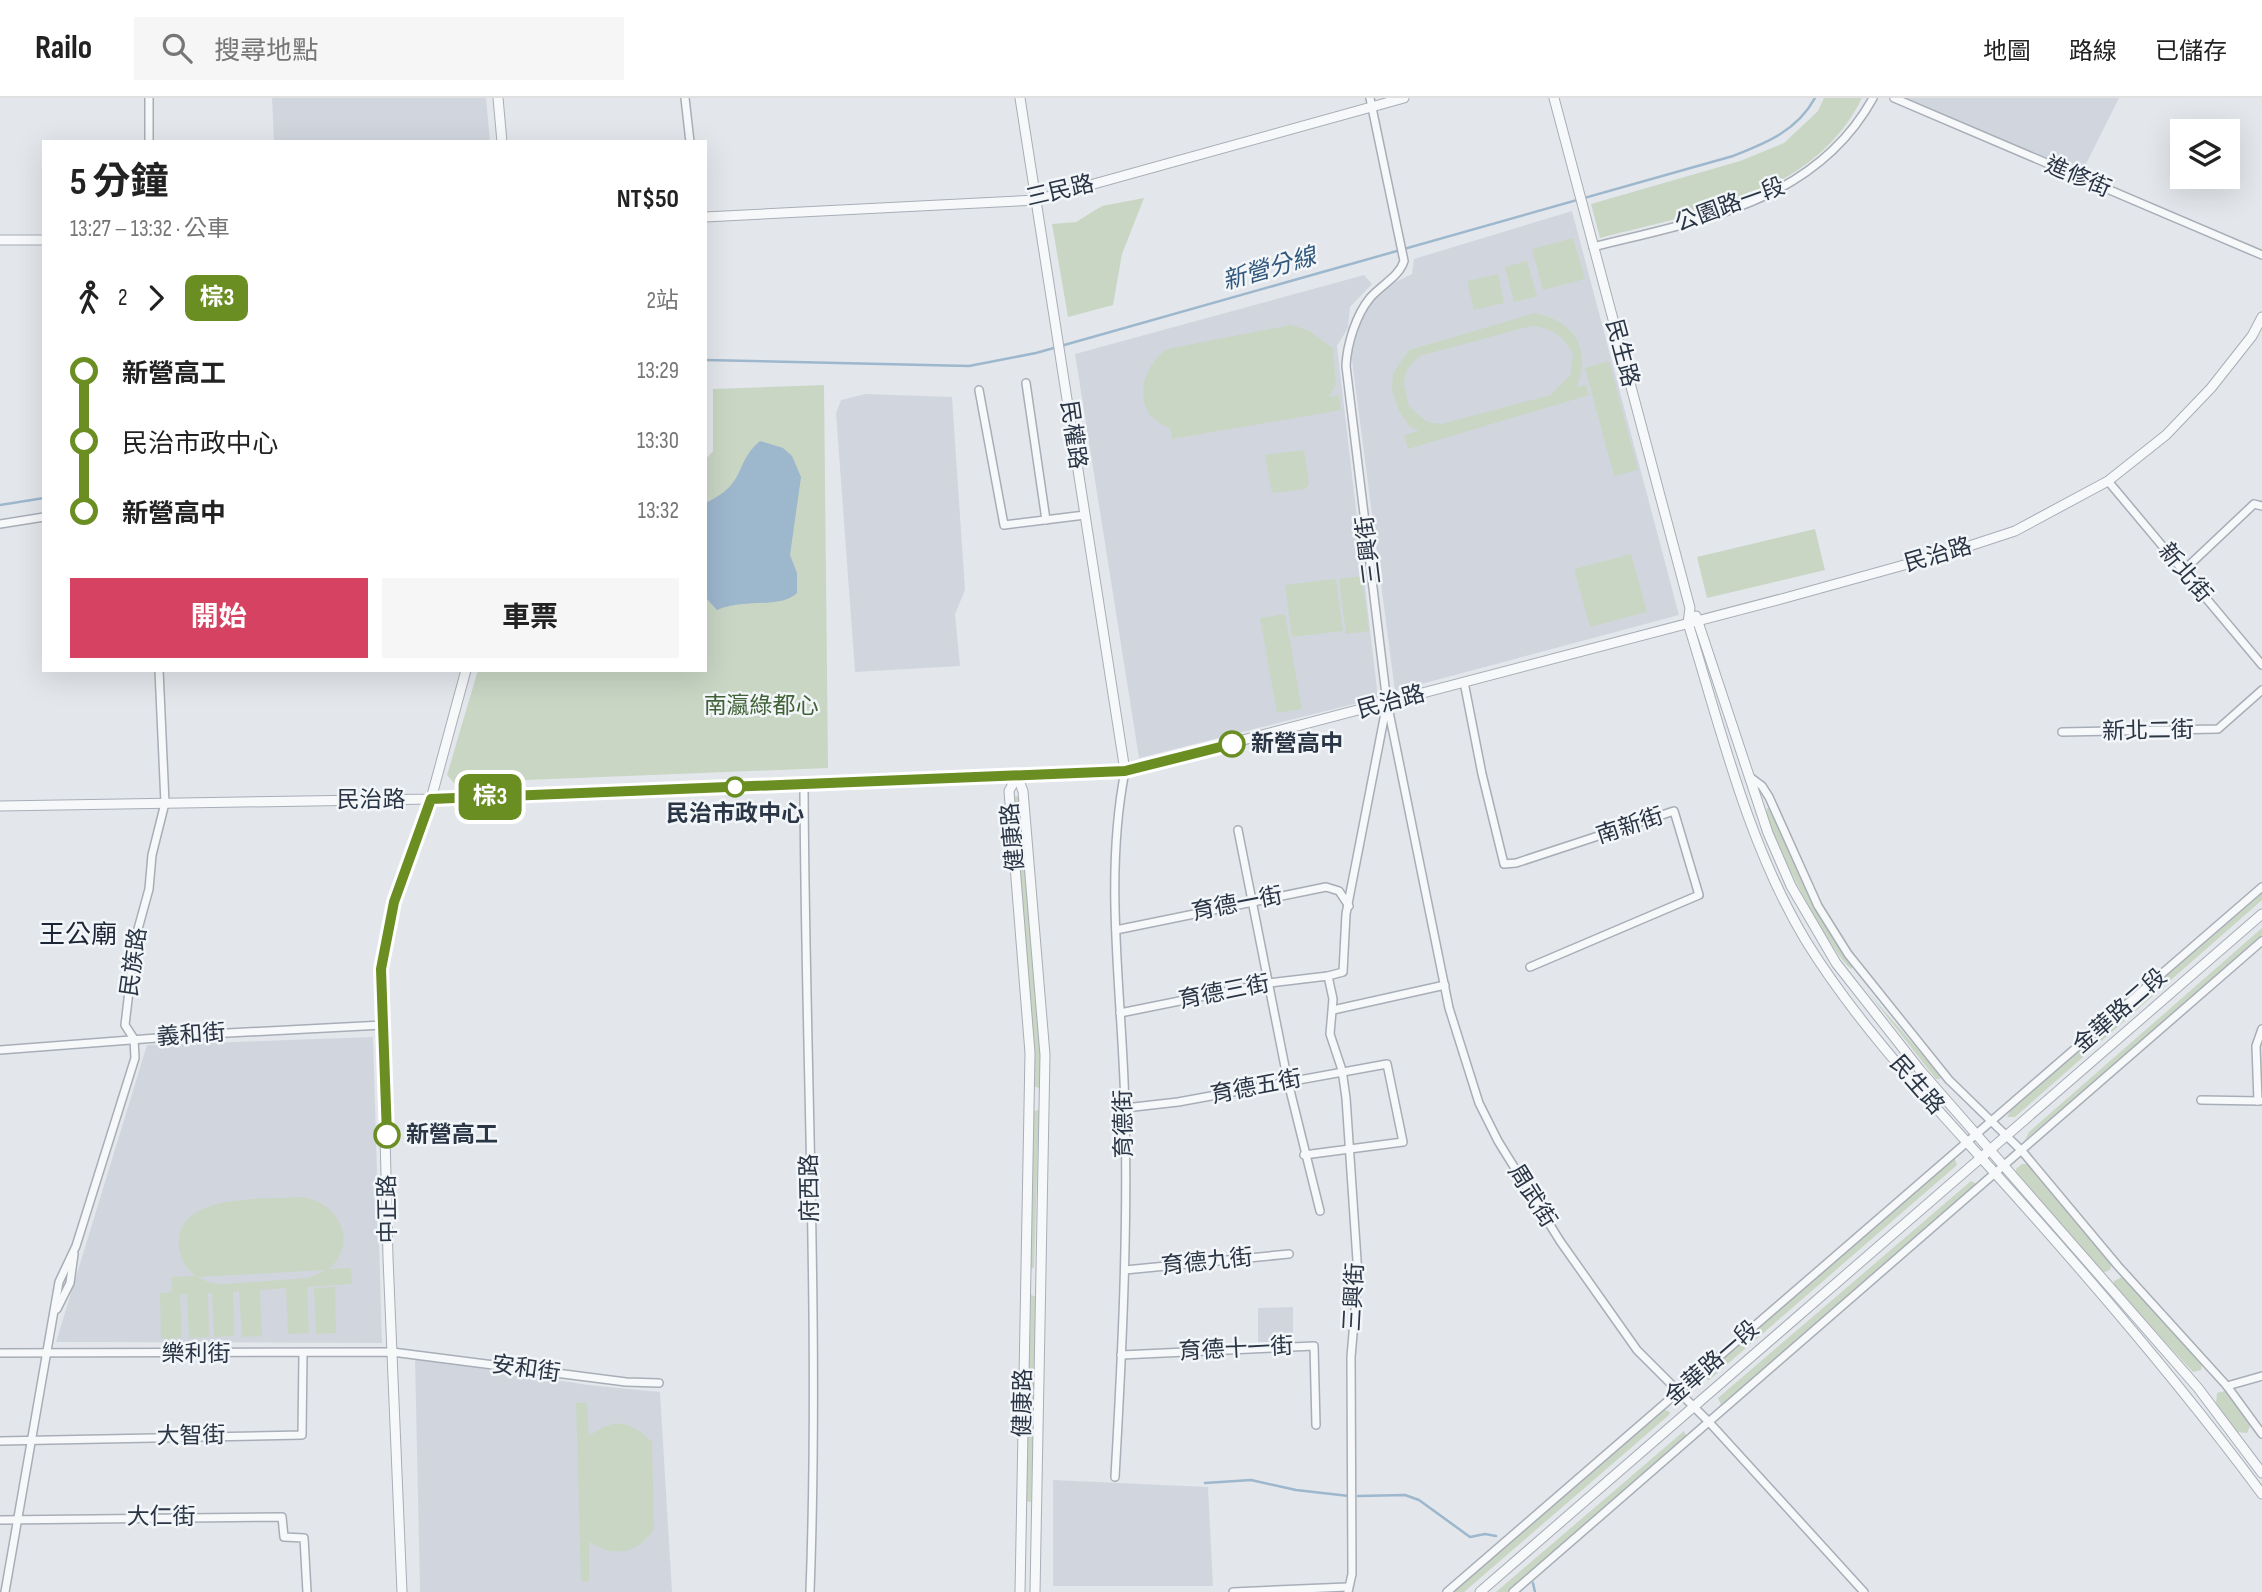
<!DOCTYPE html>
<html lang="zh-TW">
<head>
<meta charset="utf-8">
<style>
	body { margin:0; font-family:"Sofia Sans Condensed","Noto Sans TC",sans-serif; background:#f6f6f6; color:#222; height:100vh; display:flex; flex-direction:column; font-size:26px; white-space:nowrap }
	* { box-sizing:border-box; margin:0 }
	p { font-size:23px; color:#767676 }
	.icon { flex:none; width:38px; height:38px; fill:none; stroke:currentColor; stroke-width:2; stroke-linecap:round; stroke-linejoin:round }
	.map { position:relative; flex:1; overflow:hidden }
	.panel { position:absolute; left:42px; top:42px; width:665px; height:532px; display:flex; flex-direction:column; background:#fff; border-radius:0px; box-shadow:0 7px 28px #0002 }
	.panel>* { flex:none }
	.badge { padding:0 14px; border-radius:10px; font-size:24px; line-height:46px }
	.fabs { position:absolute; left:2170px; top:21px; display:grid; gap:14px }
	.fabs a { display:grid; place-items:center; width:70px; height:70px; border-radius:0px; background:#fff; box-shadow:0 7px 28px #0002; font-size:35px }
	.map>.badge { position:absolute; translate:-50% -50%; box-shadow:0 0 0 4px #fff }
	.legs { display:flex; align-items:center; gap:10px; height:77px; padding:0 28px; font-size:23px }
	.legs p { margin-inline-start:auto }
	.headline { display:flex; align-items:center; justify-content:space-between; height:119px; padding:0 28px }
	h1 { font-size:38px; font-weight:700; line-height:52px }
	.action { display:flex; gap:14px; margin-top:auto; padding:14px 28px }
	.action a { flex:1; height:80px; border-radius:0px; background:#d64362; color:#fff; font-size:28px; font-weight:700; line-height:80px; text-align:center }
	.action a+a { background:#f6f6f6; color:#222 }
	ul { padding:0 28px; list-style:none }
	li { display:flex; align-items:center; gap:24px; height:70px; font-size:26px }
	li i { display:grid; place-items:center; width:10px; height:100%; margin:0 9px; background:currentColor }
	li i::after { content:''; width:18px; height:18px; margin:-9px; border:5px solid; border-radius:50%; background:#fff }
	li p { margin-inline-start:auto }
	li:first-child i { background:linear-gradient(#0000 50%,currentColor 0) }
	li:last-child i { background:linear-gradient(currentColor 50%,#0000 0) }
	header { display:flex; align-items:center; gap:42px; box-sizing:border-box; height:98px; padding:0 35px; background:#fff; border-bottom:2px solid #e0e0e0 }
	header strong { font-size:33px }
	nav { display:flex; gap:38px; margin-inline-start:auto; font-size:24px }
	.search { width:490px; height:63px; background:#f6f6f6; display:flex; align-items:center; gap:18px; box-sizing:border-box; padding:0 24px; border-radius:0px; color:#767676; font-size:26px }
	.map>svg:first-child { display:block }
	.built { fill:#d1d6de }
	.green { fill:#c9d6c4; fill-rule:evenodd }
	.water { fill:#9db7cd }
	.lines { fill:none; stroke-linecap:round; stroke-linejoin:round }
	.stream { stroke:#9db7cd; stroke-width:2.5 }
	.minor-casing { stroke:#a8aeb7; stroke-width:10 }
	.tertiary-casing { stroke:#a8aeb7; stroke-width:11 }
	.minor { stroke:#f6f8fa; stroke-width:7 }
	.tertiary { stroke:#f6f8fa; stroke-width:9 }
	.line-1-casing { stroke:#fff; stroke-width:16 }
	.line-1 { stroke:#6b8e23; stroke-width:10 }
	.stop-1-dot { fill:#fff; stroke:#6b8e23; stroke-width:3.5 }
	.labels { text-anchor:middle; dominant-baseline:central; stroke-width:5; stroke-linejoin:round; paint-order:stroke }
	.street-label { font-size:23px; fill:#2a3545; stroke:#f3f6f9 }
	.park-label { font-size:23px; fill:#416236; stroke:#f3f6f9 }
	.stop-label { font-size:23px; font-weight:bold; fill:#2a3545; stroke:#f3f6f9; text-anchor:start }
	.water-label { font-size:24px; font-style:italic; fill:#31577c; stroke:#f3f6f9 }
	.quarter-label { font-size:26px; fill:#1c2636; stroke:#f3f6f9 }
</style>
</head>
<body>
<header>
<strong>Railo</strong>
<div class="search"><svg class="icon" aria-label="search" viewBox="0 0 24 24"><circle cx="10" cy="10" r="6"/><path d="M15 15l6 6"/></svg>搜尋地點</div>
<nav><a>地圖</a><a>路線</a><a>已儲存</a></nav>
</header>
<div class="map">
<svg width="2262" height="1494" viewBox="0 0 2262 1494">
	<rect width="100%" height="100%" fill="#e3e7ec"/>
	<g class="built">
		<polygon points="272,0 486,0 490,44 274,44"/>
		<polygon points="1904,0 2119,0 2081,76"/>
		<polygon points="1572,113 1679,517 1395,593 1351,255 1361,207 1371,196 1412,176 1414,161"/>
		<polygon points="1364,177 1372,186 1350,209 1348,230 1337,248 1378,600 1139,660 1075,256"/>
		<polygon points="865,296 952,299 965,492 955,516 960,568 855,574 836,315 841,302"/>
		<polygon points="373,939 382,1245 56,1244 147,947"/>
		<polygon points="1293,1209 1293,1243 1258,1245 1258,1210"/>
		<polygon points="415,1260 588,1287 660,1294 672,1494 420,1494"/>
		<polygon points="1053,1382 1208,1389 1213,1488 1053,1488"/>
	</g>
	<g class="green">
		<path d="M1824,0H1862C1813,99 1697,114 1600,140L1591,106L1740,63L1784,45L1818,13Z"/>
		<polygon points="1144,100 1122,156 1113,207 1068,219 1052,126 1076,124 1102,108"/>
		<polygon points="1573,140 1585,181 1543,192 1532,151"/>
		<polygon points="1527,163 1537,198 1514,204 1505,169"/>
		<polygon points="1498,176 1504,205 1474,212 1467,183"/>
		<path d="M1535,215C1575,224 1591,249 1577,289L1586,287L1589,297L1408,351L1404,338L1419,332L1410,329L1399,313L1392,292L1393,275L1409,252ZM1531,228C1552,230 1563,237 1573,256L1570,277L1551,297L1441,326L1427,324L1409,308L1404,286L1406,274L1412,265L1420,258Z"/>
		<path d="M1290,227L1308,232L1333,250L1336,286L1329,299L1339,297L1341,312L1172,341L1170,330C1130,316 1139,271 1167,251Z"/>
		<polygon points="1609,263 1638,372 1614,378 1585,270"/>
		<polygon points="824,287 828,670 454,685 447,677 478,572 705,572 705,362 713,353 713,291"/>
		<polygon points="1304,352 1309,386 1306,391 1272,395 1265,357"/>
		<polygon points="1815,431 1825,472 1707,500 1697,459"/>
		<polygon points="1631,456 1647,514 1590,529 1574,471"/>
		<polygon points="1362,478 1369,533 1346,536 1339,481"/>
		<polygon points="1336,481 1343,533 1292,539 1285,487"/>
		<polygon points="1285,516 1302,611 1277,615 1260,520"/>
		<polygon points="1020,698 1041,956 1039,990 1033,988 1013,699"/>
		<path d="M1767,710H1770L1814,807L1853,868L1852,871C1834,862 1762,726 1767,710Z"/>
		<polygon points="2262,792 2262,802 2015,1019 2007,1019 2011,1012"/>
		<polygon points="2262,830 2262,841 2025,1042 2029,1034"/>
		<polygon points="1867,893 1940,977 1940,981 1936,981"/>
		<polygon points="1039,1012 1034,1170 1030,1171 1034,1013"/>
		<polygon points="1954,1059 1957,1067 1709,1282 1700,1280"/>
		<polygon points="2022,1066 2030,1066 2112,1165 2110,1172 2102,1175 2016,1076 2016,1071"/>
		<polygon points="1971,1083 1978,1087 1721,1307 1718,1300"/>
		<path d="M303,1099C339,1105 359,1144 329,1171L351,1170L352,1186L307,1189L309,1235L288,1236L286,1190L260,1192L262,1238L242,1239L239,1193L233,1194L234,1238L214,1239L212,1195H208L209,1239L189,1240L187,1196L180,1197L182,1240L161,1241L160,1195L172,1194L171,1179L195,1178C184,1168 177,1156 179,1140C184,1094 269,1102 303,1099ZM326,1172L309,1180L225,1186L211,1185L197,1179Z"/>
		<polygon points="2124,1178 2202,1265 2201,1272 2193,1274 2114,1189 2114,1183"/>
		<polygon points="335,1189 336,1235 316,1236 314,1190"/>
		<polygon points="1031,1197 1037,1199 1031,1404 1026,1403"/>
		<polygon points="2225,1293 2251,1326 2247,1335 2237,1334 2216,1306 2217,1295"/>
		<path d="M576,1305H587L589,1338C615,1320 628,1321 652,1344L654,1431C637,1456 615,1460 589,1444V1483H581Z"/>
		<polygon points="1663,1311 1670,1314 1669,1317 1464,1494 1453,1494"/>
		<polygon points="1684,1333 1687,1340 1508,1494 1496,1494"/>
	</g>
	<path class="water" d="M760,343L783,350L792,358L801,379L790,457L797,475V495C780,511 745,500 717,512L705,499V405C748,386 733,366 760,343Z"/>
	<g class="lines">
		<g class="stream">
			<path d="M705,262L969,268L1036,255L1733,58C1766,45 1797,33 1815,0"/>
			<polyline points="0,407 44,400"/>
			<polyline points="1205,1385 1251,1382 1296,1392 1349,1398"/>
			<polyline points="1358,1398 1405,1397 1419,1402 1470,1439 1485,1436 1496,1438"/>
			<polyline points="1533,1485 1535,1494"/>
		</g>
		<g class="minor-casing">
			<g id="minor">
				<polyline points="149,0 149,44"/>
				<polyline points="685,0 690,44"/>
				<polyline points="1894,0 2262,157"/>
				<path d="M1593,149C1700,122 1815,105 1873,0"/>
				<polyline points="1026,285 1046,422"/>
				<polyline points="979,292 1004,427 1085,417"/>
				<polyline points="2108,383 2262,567"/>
				<polyline points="0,426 44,419"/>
				<polyline points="2183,473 2254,406 2262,408"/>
				<polyline points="1464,584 1482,676 1504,766 1516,765 1674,713 1699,797 1530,869"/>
				<polyline points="1388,609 1449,910 1479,1005 1498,1043 1560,1143 1637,1252 1709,1324 1864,1494"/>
				<polyline points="2062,634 2218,631 2262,592"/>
				<polyline points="1750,679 1762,688 1769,699 1818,808 1848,856 1949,982 2022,1053 2118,1168 2227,1288 2262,1336"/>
				<path d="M804,686C805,955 820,1225 810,1494"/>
				<polyline points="1238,732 1288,984 1320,1113"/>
				<polyline points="1116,832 1326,789 1339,793 1349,808"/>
				<polyline points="1333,912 1445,887"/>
				<polyline points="1120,915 1269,885 1328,878"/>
				<polyline points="0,952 209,936 383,927"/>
				<polyline points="2201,1002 2260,1003"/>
				<polyline points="2258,1003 2256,948 2262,931"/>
				<polyline points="1125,1010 1178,1004 1387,966 1403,1044 1304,1057"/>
				<polyline points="1125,1172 1289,1156"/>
				<polyline points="57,1211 70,1185 74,1156"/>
				<polyline points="0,1255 392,1254 626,1284 659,1285"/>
				<polyline points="1121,1257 1314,1248 1316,1327"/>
				<polyline points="2227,1288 2262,1278"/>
				<polyline points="0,1343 302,1337 303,1256"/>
				<path d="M1115,1379C1122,1257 1128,1135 1125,1013C1123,900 1103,785 1125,673"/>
				<polyline points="0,1422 282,1419 284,1439 304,1440 307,1494"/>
				<polyline points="5,1494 59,1184 76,1148 135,960 134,941 125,927 135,842 149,791 152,757 165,705 159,572"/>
				<polyline points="1233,1494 1347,1489"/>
				<path d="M1348,1494L1352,1476L1351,1259L1358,1177L1346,1000L1342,972L1330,936L1333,901L1328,878L1343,874L1346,816L1387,605L1346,268C1347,246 1356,217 1370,200C1381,187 1399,179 1404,163L1370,0"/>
				<polyline points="1447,1494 2262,789"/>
				<polyline points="1513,1494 2262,843"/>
			</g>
		</g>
		<g class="tertiary-casing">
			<g id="tertiary">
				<polyline points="498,0 502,44"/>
				<polyline points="1020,0 1125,673"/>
				<path d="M1554,0L1690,510L1688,525C1721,632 1748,747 1806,843C1858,927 1928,1001 1994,1074C2087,1177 2179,1284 2262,1396"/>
				<polyline points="705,119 1036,102 1404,0"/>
				<polyline points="0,142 44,142"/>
				<polyline points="1696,518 1768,735 1791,788 1836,865 1920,972 2198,1290 2262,1375"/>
				<polyline points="1017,678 1009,693 1030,955 1020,1494"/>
				<polyline points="1017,678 1023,693 1045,957 1035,1494"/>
				<polyline points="0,708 431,701 1125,673 1785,500 1951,454 2015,433 2108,383 2166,337 2211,290 2252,238 2262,219"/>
				<polyline points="402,1494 388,1160 381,871 394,804 431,701 466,572"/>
				<polyline points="1480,1494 2262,816"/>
			</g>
		</g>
		<use href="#minor" class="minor"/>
		<use href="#tertiary" class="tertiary"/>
	</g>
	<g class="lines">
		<g class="line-1-casing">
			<polyline id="line-1" points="387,1037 381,871 394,804 431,701 1125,673 1232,646"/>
		</g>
		<use href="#line-1" class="line-1"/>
	</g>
	<g class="stop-1-dot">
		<circle cx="1232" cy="646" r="12"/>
		<circle cx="735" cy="689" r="9"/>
		<circle cx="387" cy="1037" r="12"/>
	</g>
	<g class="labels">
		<g class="street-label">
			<text transform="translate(2078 79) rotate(23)">進修街</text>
			<text transform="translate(1060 93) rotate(-13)">三民路</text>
			<text transform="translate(1730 107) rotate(-20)">公園路一段</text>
			<text transform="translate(1622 255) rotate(75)">民生路</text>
			<text transform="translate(1073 337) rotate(82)">民權路</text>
			<text transform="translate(1369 452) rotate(-97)">三興街</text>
			<text transform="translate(1938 457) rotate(-16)">民治路</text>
			<text transform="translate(2185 475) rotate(50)">新北街</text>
			<text transform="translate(1391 604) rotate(-15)">民治路</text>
			<text transform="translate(2148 633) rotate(-1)">新北二街</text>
			<text x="371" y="702">民治路</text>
			<text transform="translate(1630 728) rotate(-18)">南新街</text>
			<text transform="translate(1013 739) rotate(-95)">健康路</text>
			<text transform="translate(1237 806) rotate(-11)">育德一街</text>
			<text transform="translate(134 864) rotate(-82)">民族路</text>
			<text transform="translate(1224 894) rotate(-11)">育德三街</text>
			<text transform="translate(2120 913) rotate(-41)">金華路二段</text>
			<text transform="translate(191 937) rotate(-4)">義和街</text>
			<text transform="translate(1917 987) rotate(49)">民生路</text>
			<text transform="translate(1256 989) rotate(-11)">育德五街</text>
			<text transform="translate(1124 1026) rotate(-91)">育德街</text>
			<text transform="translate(810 1090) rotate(-91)">府西路</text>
			<text transform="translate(1532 1098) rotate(58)">周武街</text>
			<text transform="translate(388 1111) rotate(-91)">中正路</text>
			<text transform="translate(1207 1164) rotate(-6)">育德九街</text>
			<text transform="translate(1354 1199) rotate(-87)">三興街</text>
			<text transform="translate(1236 1251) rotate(-3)">育德十一街</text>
			<text x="196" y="1256">樂利街</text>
			<text transform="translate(1712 1265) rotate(-41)">金華路一段</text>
			<text transform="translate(526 1271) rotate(8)">安和街</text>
			<text transform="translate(1023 1305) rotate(-89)">健康路</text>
			<text transform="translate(191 1338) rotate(-1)">大智街</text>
			<text x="161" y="1419">大仁街</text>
		</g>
		<g class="park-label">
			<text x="761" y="608">南瀛綠都心</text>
		</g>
		<g class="stop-label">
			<text x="1251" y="646">新營高中</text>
			<text x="735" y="716" text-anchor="middle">民治市政中心</text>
			<text x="406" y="1037">新營高工</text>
		</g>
		<g class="water-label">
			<text transform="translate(1269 171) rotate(-16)">新營分線</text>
		</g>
		<g class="quarter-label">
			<text x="78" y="837">王公廟</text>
		</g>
	</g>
</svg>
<div class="fabs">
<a><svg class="icon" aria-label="layers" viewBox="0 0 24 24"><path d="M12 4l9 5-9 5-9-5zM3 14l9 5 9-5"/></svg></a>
</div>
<b class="badge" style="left:490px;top:699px;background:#6b8e23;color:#fff">棕3</b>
<section class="panel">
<div class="headline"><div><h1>5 分鐘</h1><p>13:27 – 13:32 · 公車</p></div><b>NT$50</b></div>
<div class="legs"><svg class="icon" aria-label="walk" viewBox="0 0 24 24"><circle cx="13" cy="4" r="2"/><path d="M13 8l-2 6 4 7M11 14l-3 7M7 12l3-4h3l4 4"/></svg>2<svg class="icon" aria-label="forward" viewBox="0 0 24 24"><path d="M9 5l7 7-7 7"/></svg><b class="badge" style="background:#6b8e23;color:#fff">棕3</b><p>2站</p></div>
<ul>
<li><i style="color:#6b8e23"></i><b>新營高工</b><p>13:29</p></li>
<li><i style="color:#6b8e23"></i><span>民治市政中心</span><p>13:30</p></li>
<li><i style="color:#6b8e23"></i><b>新營高中</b><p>13:32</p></li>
</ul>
<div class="action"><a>開始</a><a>車票</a></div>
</section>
</div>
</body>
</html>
